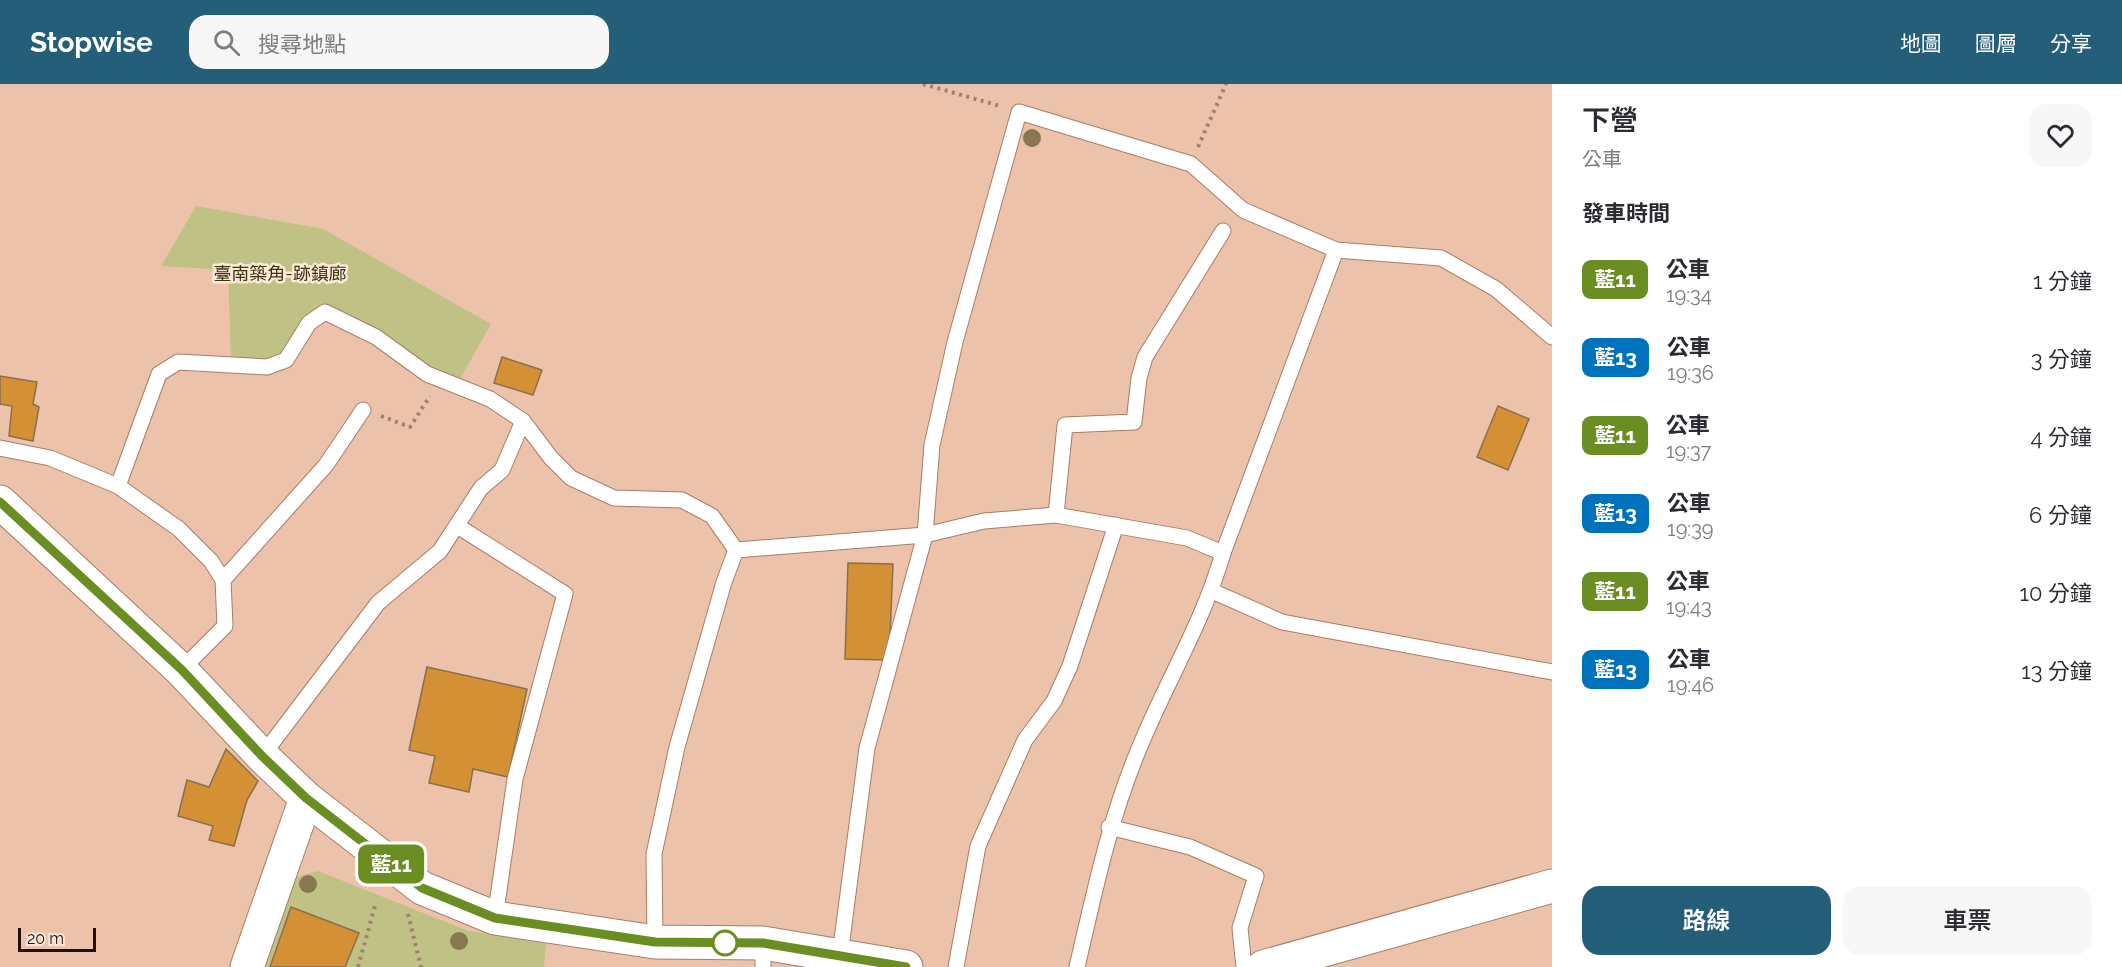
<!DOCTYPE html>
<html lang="zh-TW">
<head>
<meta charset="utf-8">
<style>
	body { margin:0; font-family:Raleway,"Noto Sans TC",sans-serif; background:#f7f7f7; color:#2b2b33; height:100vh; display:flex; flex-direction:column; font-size:22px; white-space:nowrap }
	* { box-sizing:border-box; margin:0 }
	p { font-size:20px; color:#7c7c81 }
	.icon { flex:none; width:33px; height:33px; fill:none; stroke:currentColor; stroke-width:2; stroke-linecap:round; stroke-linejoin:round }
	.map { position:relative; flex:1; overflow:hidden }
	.details { display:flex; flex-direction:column; background:#fff; width:570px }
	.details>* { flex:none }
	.badge { padding:0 12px; border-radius:9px; font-size:21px; line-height:39px }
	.scale { position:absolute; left:18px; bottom:15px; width:78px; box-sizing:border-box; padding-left:6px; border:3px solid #1f1108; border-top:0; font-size:16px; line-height:21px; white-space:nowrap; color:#1f1108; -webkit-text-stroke:4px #fee8dc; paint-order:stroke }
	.map>.badge { position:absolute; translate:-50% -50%; box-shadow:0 0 0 3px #fff }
	h2 { padding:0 30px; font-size:22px; line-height:54px }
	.round { display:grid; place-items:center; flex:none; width:63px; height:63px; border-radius:18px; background:#f7f7f7 }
	.head { display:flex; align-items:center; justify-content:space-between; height:102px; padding:0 30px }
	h1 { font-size:28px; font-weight:600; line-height:45px }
	.primary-button { display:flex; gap:12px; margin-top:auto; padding:12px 30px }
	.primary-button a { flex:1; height:69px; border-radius:18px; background:#255e78; color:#fff; font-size:24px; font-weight:600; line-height:69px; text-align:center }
	.primary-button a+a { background:#f7f7f7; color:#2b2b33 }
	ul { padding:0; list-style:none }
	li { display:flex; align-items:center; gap:18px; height:78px; padding:0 30px }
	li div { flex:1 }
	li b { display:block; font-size:22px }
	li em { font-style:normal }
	li .badge { min-width:66px; font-weight:700; text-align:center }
	header { display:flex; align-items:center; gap:36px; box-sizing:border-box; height:84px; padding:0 30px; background:#255e78; color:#fff }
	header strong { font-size:28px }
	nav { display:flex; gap:33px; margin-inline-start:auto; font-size:21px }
	.search { width:420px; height:54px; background:#f7f7f7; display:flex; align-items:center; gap:15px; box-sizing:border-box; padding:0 21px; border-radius:18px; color:#7c7c81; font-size:22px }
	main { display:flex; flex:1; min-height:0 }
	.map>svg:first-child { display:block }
	.green { fill:#bfc284 }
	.building { fill:#d39034; stroke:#8a6f4e; stroke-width:1.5 }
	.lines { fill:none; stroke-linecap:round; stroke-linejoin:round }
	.service-casing { stroke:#a57e68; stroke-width:17 }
	.tertiary-casing { stroke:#a57e68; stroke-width:35 }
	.path { stroke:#a1816e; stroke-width:4; stroke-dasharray:3 4.5; stroke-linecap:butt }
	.service { stroke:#fff; stroke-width:15 }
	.tertiary { stroke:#fff; stroke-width:33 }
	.tree { fill:#897752 }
	.line-casing { stroke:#fff; stroke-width:14 }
	.line { stroke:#6b8e23; stroke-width:9 }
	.stop-dot { fill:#fff; stroke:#6b8e23; stroke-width:3 }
	.labels { text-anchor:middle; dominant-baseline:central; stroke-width:5; stroke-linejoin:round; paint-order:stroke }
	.park-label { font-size:18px; fill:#38390a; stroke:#fee8dc }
</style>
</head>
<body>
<header>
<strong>Stopwise</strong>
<div class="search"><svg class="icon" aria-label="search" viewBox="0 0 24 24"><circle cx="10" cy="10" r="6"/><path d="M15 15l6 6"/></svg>搜尋地點</div>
<nav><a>地圖</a><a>圖層</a><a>分享</a></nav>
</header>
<main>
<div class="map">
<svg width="1552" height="883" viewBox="0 0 1552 883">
	<rect width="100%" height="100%" fill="#ecc2aa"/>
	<g class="green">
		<polygon points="196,122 323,145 491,240 460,295 430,286 384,249 321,222 302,235 281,270 260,277 231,275 228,186 161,182"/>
		<polygon points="318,787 466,846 546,860 544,883 257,883 288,795"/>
	</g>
	<g class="building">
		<polygon points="502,273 542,286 533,311 494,299"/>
		<polygon points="0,292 37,298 33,320 39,323 33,357 9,352 12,322 0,320"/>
		<polygon points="1498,322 1529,335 1508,386 1477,373"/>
		<polygon points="848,479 893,480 889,576 845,575"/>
		<polygon points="427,583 527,605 508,693 473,685 469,708 429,699 435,672 409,666"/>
		<polygon points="226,665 258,697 247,716 234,762 209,756 213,742 178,732 187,696 209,703"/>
		<polygon points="291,823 359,849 345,883 270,883"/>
	</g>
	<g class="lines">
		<g class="service-casing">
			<g id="service">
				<polyline points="0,364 50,374 118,402 179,445 211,477 223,496 225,542 181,586"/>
				<polyline points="118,402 159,290 178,278 267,283 286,276 309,239 325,228 376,253 427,290 490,315 523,337 551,374 571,394 614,414 682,416 712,432 736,466"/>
				<polyline points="1056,431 1065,341 1134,338 1139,294 1145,273 1223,147"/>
				<polyline points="459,443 565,510 515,695 495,834"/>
				<polyline points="223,496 326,381 363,326"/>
				<polyline points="1212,507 1282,538 1552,588"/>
				<polyline points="262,672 378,519 440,467 481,404 502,386 523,337"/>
				<polyline points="1109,743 1190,763 1256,792 1240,844 1244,883"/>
				<polyline points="655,858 654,770 677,663 724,498 736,466 925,451 932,361 955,258 1019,28 1191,80 1243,126 1336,166 1441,174 1496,205 1552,253"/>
				<polyline points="840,871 867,664 925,451 984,437 1056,431 1187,454 1223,469"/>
				<polyline points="763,883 763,859"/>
				<polyline points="956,883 978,762 1025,656 1054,617 1070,582 1116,441"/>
				<path d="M1077,883C1094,810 1109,737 1138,667C1165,600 1203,539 1223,469L1336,166"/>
			</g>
		</g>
		<g class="tertiary-casing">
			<g id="tertiary">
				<polyline points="0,418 181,586 262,672 306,714 422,804 495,834 655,858 763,859 906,883"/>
				<polyline points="247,883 306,714"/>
				<polyline points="1263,883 1552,802"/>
			</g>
		</g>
		<g class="path">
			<polyline points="923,0 1000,22"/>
			<polyline points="1198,63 1226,0"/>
			<polyline points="381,332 410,343 430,312"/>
			<polyline points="408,830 421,883"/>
			<polyline points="358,883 376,818"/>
		</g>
		<use href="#service" class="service"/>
		<use href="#tertiary" class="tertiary"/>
	</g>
	<g class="tree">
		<circle cx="1032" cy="54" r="9"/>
		<circle cx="308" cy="800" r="9"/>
		<circle cx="459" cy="857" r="9"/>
	</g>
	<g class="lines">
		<g class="line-casing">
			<polyline id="line" points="0,418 182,586 262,672 306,714 422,804 495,834 655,858 763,859 906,883"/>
		</g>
		<use href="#line" class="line"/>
	</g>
	<circle class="stop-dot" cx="725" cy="859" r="12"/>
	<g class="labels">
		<g class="park-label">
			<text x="280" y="189">臺南築角-跡鎮廊</text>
		</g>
	</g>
</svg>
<div class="scale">20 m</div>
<b class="badge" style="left:391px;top:780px;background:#6b8e23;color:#fff">藍11</b>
</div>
<section class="details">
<div class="head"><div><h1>下營</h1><p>公車</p></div><a class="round"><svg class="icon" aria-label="heart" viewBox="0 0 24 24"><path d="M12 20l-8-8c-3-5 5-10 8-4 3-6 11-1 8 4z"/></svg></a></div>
<h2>發車時間</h2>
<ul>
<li><span class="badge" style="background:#6b8e23;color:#fff">藍11</span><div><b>公車</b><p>19:34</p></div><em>1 分鐘</em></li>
<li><span class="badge" style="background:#0072bc;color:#fff">藍13</span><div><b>公車</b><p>19:36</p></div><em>3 分鐘</em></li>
<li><span class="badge" style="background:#6b8e23;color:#fff">藍11</span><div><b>公車</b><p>19:37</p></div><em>4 分鐘</em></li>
<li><span class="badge" style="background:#0072bc;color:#fff">藍13</span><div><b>公車</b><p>19:39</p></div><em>6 分鐘</em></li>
<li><span class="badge" style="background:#6b8e23;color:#fff">藍11</span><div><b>公車</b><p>19:43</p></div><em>10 分鐘</em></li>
<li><span class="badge" style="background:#0072bc;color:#fff">藍13</span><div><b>公車</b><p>19:46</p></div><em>13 分鐘</em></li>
</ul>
<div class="primary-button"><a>路線</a><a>車票</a></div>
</section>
</main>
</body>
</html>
